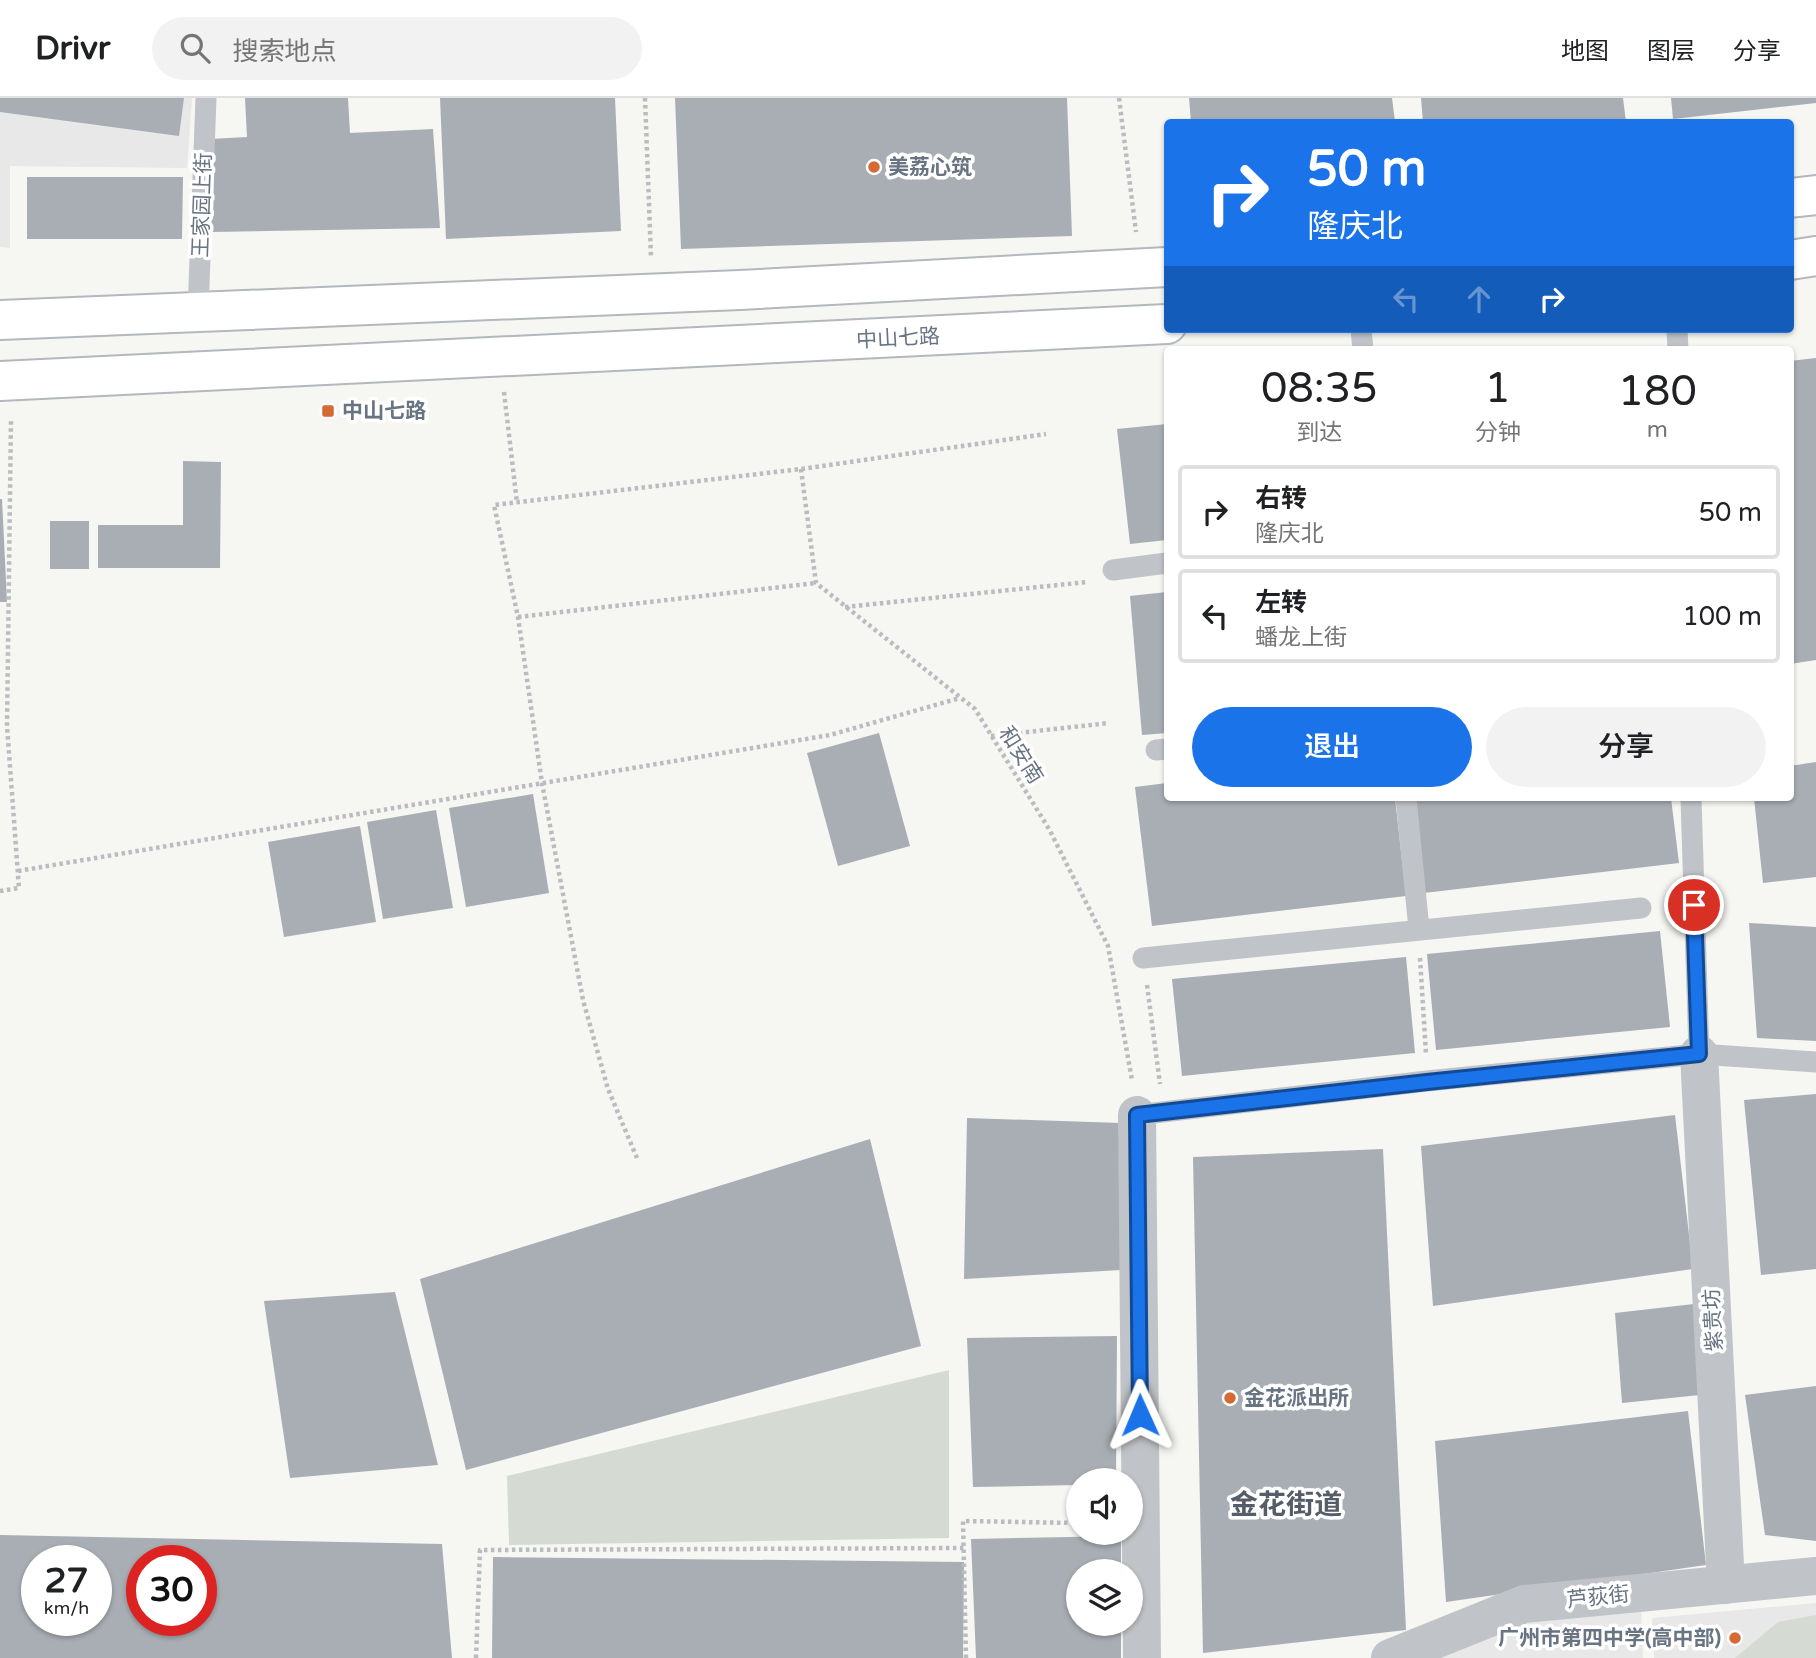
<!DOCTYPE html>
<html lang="zh">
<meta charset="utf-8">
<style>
:root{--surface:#fff;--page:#f2f2f2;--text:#202124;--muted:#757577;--line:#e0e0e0;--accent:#1a73e8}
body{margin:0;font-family:"Varela Round","Noto Sans SC",sans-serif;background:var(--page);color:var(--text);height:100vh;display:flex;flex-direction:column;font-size:26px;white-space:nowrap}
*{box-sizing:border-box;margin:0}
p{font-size:23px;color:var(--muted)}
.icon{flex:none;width:38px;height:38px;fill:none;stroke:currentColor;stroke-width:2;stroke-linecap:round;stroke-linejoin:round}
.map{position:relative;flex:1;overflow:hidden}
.details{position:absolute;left:1164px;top:248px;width:630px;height:455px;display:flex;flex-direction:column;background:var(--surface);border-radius:7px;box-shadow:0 2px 5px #0004}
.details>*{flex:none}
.banner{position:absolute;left:1164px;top:21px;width:630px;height:214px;border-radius:7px;box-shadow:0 2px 5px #0004;background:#1a73e8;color:#fff;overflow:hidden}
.fabs{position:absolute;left:1066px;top:1370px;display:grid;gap:14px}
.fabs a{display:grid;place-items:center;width:77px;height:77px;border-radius:50%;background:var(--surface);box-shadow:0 2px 5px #0004;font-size:35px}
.speed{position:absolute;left:21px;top:1447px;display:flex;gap:14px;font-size:35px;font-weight:700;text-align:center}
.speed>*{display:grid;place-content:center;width:91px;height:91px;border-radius:50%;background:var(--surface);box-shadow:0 2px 5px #0004;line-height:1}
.speed small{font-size:18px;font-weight:400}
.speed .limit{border:10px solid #d22;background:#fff;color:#111}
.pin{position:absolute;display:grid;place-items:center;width:60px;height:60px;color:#fff;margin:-30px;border:4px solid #fff;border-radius:50%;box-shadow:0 2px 7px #0007}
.me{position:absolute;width:77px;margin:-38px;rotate:359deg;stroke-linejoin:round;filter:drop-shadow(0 0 5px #0008)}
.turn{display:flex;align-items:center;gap:24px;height:147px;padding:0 28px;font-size:32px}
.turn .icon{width:91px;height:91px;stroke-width:2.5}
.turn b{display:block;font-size:49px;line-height:60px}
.lanes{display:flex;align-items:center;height:66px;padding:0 28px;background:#0003;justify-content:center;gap:35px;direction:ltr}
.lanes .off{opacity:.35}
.eta{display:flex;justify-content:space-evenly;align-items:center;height:119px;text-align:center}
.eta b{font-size:42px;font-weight:600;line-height:49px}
.action{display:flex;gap:14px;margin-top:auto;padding:14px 28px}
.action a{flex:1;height:80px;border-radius:42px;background:var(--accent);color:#fff;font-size:28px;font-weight:600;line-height:80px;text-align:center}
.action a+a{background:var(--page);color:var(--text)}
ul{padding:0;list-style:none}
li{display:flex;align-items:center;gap:21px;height:94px;margin:0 14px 10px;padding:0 14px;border:4px solid var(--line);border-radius:7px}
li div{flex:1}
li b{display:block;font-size:26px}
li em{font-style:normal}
header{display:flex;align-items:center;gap:42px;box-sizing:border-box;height:98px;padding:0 35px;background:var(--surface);border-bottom:2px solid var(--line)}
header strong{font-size:33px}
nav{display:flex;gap:38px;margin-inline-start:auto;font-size:24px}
.search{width:490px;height:63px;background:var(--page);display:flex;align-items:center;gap:18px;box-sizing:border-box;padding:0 24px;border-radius:38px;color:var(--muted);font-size:26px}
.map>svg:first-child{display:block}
.built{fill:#e7e8e7}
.green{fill:#d5dbd3}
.building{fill:#a8aeb4;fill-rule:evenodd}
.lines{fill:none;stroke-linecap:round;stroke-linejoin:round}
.primary-casing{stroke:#b4b7bb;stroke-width:42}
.path{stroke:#babcbf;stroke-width:4.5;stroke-dasharray:3.5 3.5;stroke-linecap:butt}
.service{stroke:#c0c3c7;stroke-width:21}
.minor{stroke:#c0c3c7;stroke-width:38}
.primary{stroke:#fff;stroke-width:38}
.route-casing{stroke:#114b97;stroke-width:18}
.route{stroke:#1a73e8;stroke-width:12}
.poi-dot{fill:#d56a35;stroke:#fff;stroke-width:2.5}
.labels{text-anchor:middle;stroke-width:7;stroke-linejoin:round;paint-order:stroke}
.poi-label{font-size:21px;font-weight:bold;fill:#687482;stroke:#fff;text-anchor:start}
.street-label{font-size:21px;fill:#687482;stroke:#fff}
.district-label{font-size:28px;font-weight:bold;fill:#555d68;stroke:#fff}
</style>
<header>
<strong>Drivr</strong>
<div class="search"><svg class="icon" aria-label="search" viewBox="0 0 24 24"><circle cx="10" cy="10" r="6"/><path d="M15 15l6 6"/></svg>搜索地点</div>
<nav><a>地图</a><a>图层</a><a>分享</a></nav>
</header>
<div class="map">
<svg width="1816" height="1560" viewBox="0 0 1816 1560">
<rect width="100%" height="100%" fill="#f6f6f3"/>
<path class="built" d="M0,0H192L187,70L10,68V150L0,149Z
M1816,1505V1560H1654L1652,1520Z
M1641,1510L1643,1560H1434L1522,1526Z"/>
<path class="green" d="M949,1272V1440L509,1447L507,1378Z
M1816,1517V1560H1735L1778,1524Z"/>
<path class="building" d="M0,0H184L179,38L0,14Z
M245,0H348L350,35L433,31L440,130L212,134L210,41L247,39Z
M440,0H615L621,133L446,141Z
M675,0H1067L1072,138L681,151Z
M1189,0H1392L1395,24H1191Z
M1421,0H1623L1626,24H1423Z
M1671,0H1816V5L1673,21Z
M27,79H183L182,141H27Z
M1816,260V562L1790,566V263Z
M1167,326V442L1130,446L1117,331Z
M183,363L221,364L220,470H98V427H183Z
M0,401H2L7,504H0Z
M50,423H89V471H50Z
M1167,494V635L1142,637L1130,498Z
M879,635L910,748L838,768L807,655Z
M1816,664V779L1763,785L1754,700H1790V668Z
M1167,685V700H1395L1406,798L1152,828L1135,689Z
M533,696L549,795L466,809L449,710Z
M1413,700H1671L1679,765L1424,795Z
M436,712L453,810L383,821L367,724Z
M360,728L376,824L284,839L268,744Z
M1749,825L1816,829V943L1757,940Z
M1660,833L1670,929L1436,952L1427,856Z
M1406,859L1415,955L1182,978L1172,881Z
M1816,996V1171L1761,1177L1744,1002Z
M1675,1017L1693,1171L1433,1208L1421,1048Z
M967,1020L1121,1025V1172L964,1181Z
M870,1041L921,1248L466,1372L420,1181Z
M1383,1051L1406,1532L1203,1555L1193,1059Z
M395,1194L438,1367L290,1380L264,1203Z
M1694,1206L1700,1297L1622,1305L1615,1215Z
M1117,1238L1116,1382H1078V1387L973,1389L967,1240Z
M1816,1288V1443L1765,1437L1745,1297Z
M1688,1313L1706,1467L1446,1504L1435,1343Z
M0,1437L442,1446L452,1560H0ZM37,1463H96V1522H37ZM142,1463H201V1522H142Z
M1121,1438V1474H1078V1526H1121V1560H976L971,1441Z
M493,1459L964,1464L963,1560H492Z"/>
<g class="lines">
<g class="primary-casing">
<path id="primary" d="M1790,100L1816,97
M1790,162L1816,158
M0,222L740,192L1167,169
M0,283L1167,226"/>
</g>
<path class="path" d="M645,0L651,159
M1119,0L1136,134
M504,294L517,405
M801,371L816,485L975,611L1049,731L1108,848L1132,982
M845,509L1087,484
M518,519L816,485
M991,638L1109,625
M18,773L830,637L960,600
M0,793L19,790L7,628L11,320
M1420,860L1426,956
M1147,887L1160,986
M637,1060L608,991L583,902L542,685L518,519L494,407L801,371L1046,336
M476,1560L480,1452L965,1450
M966,1560L963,1423L1078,1425"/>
<path class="service" d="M198,214L206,0
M1361,231L1363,252
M1677,231L1678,252
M1113,472L1167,465
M1156,652L1167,651
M1406,700L1419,831
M1691,700L1699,956
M1143,860L1641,810
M1137,1017L1427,983L1699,956L1816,964"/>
<path class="minor" d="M1699,956L1726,1487
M1137,1017L1142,1560
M1390,1560L1524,1506L1816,1478"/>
<use href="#primary" class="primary"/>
</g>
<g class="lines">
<g class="route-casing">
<path id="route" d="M1140,1317L1137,1017L1427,984L1699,956L1694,807"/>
</g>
<use href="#route" class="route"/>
</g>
<g class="poi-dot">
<circle cx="874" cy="69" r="7"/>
<rect x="321" y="306" width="14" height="14" rx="3.5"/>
<circle cx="1230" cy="1300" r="7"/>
<circle cx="1735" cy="1540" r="7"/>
</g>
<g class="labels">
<g class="poi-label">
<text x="888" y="76">美荔心筑</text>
<text x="342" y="320">中山七路</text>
<text x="1244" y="1307">金花派出所</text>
<text x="1721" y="1547" text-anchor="end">广州市第四中学(高中部)</text>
</g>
<g class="street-label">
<text transform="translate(202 107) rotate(-88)" y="7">王家园上街</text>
<text transform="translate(898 240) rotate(-3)" y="7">中山七路</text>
<text transform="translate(1021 657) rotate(58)" y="7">和安南</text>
<text transform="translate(1713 1222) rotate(-93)" y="7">紫贵坊</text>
<text transform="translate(1598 1499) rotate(-6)" y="7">芦荻街</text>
</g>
<g class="district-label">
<text x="1286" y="1416">金花街道</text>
</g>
</g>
</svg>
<div class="fabs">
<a><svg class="icon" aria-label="sound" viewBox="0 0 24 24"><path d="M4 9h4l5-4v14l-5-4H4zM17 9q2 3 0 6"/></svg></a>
<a><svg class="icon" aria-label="layers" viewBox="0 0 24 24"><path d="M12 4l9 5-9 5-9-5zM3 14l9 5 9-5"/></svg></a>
</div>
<div class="speed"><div>27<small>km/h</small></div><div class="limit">30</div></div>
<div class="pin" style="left:1694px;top:807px;background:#d93025"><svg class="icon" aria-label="arrive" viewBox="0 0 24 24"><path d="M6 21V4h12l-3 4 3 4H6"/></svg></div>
<svg class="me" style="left:1140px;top:1317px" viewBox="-20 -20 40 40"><path d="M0-17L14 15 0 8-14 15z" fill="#1a73e8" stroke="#fff" stroke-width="4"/></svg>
<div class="banner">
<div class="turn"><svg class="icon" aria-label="right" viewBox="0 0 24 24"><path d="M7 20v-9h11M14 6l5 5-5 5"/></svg><div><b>50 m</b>隆庆北</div></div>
<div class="lanes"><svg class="icon off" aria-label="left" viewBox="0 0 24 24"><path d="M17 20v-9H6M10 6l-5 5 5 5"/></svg><svg class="icon off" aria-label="ahead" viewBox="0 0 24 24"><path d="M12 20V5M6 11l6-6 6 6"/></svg><svg class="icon" aria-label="right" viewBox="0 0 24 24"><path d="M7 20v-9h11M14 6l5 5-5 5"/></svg></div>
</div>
<section class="details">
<div class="eta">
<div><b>08:35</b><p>到达</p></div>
<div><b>1</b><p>分钟</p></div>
<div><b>180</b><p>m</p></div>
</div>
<ul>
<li><svg class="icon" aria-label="right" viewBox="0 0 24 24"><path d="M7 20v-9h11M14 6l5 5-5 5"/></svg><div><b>右转</b><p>隆庆北</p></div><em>50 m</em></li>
<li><svg class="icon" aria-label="left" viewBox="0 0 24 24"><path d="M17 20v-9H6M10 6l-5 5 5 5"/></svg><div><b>左转</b><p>蟠龙上街</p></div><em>100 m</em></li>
</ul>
<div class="action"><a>退出</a><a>分享</a></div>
</section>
</div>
